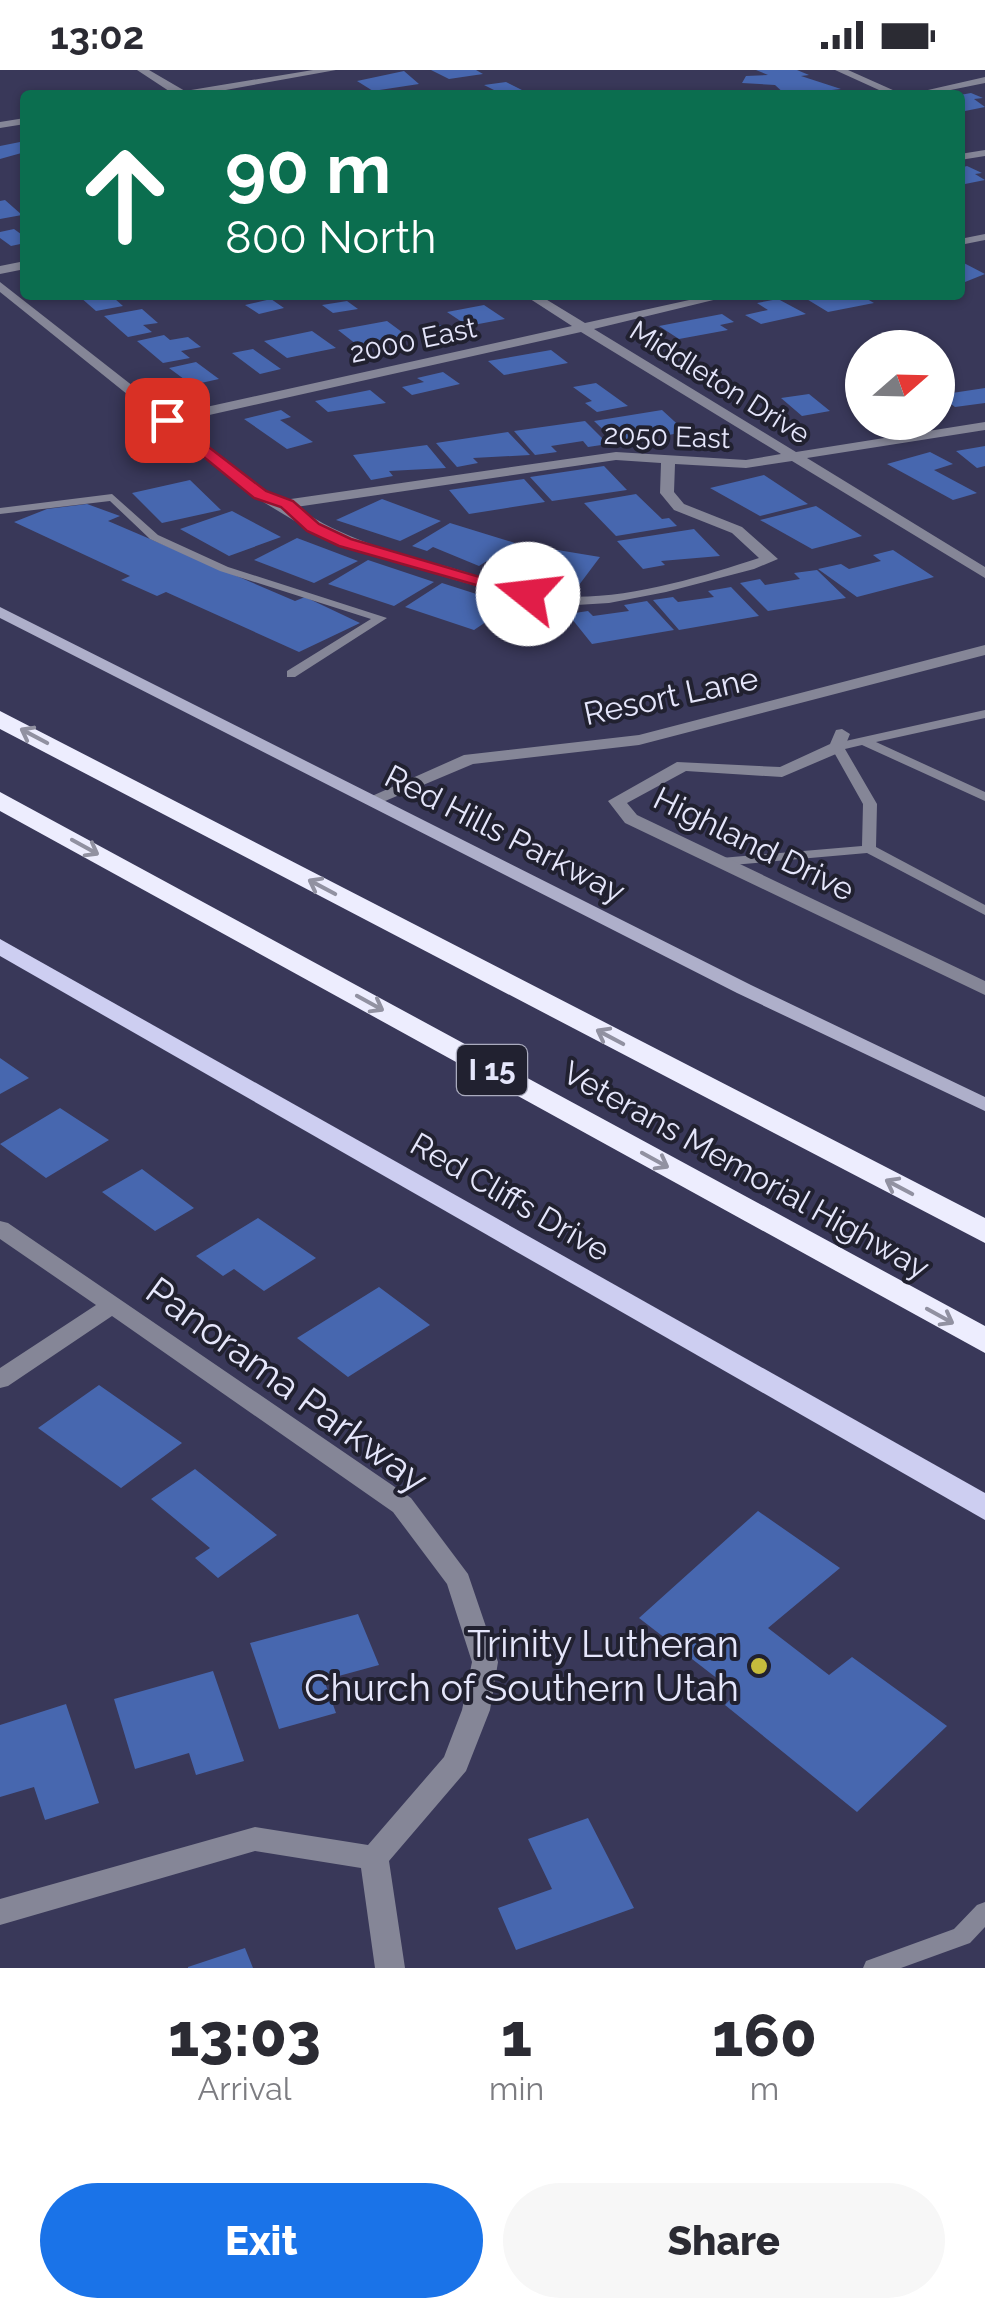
<!DOCTYPE html>
<style>
:root{--surface:#fff;--page:#f7f7f7;--text:#2b2b33;--muted:#7c7c81;--accent:#1a73e8}
body{margin:0;font-family:Raleway,sans-serif;background:var(--page);color:var(--text);height:100vh;display:flex;flex-direction:column;font-size:38px;white-space:nowrap}
*{box-sizing:border-box;margin:0}
p{font-size:32px;color:var(--muted)}
.icon{flex:none;width:55px;height:55px;fill:none;stroke:currentColor;stroke-width:2;stroke-linecap:round;stroke-linejoin:round}
.map{position:relative;height:1898px;overflow:hidden}
.side{display:flex;flex-direction:column;background:var(--surface);flex:1}
.side>*{flex:none}
.guide{position:absolute;left:20px;top:20px;width:945px;height:210px;border-radius:10px;box-shadow:0 2px 8px #0004;background:#0b6e4f;color:#fff;overflow:hidden}
.needle{width:65px;rotate:70deg}
.controls{position:absolute;left:845px;top:260px;display:grid;gap:20px}
.controls a{display:grid;place-items:center;width:110px;height:110px;border-radius:50%;background:var(--surface);box-shadow:0 2px 8px #0004;font-size:50px}
.pin{position:absolute;display:grid;place-items:center;width:85px;height:85px;color:#fff;margin:-42px;border-radius:20px;box-shadow:0 5px 15px #0006}
.me{position:absolute;width:110px;margin:-55px;rotate:286deg;stroke-linejoin:round;filter:drop-shadow(0 0 8px #0008)}
.turn{display:flex;align-items:center;gap:35px;height:210px;padding:0 40px;font-size:45px}
.turn .icon{width:130px;height:130px;stroke-width:2.5}
.turn b{display:block;font-size:70px;line-height:85px}
.eta{display:flex;justify-content:space-evenly;align-items:center;height:170px;text-align:center}
.eta b{font-size:60px;font-weight:800;line-height:70px}
.button{display:flex;gap:20px;margin-top:auto;padding:20px 40px}
.button a{flex:1;height:115px;border-radius:60px;background:var(--accent);color:#fff;font-size:40px;font-weight:800;line-height:115px;text-align:center}
.button a+a{background:var(--page);color:var(--text)}
.status{display:flex;justify-content:space-between;align-items:center;height:70px;padding:0 50px;background:var(--surface);direction:ltr}
.status svg{height:28px;fill:currentColor}
.map>svg:first-child{display:block}
.building{fill:#4767af}
.lines{fill:none;stroke-linecap:round;stroke-linejoin:round}
.lane{fill:#858697;fill-rule:evenodd}
.street{fill:#858697;fill-rule:evenodd}
.secondary{fill:#aeafca;fill-rule:evenodd}
.primary{fill:#cdcef1;fill-rule:evenodd}
.highway{fill:#ededfe;fill-rule:evenodd}
.oneway{stroke:#9191a1}
.route{fill:#e11d48;stroke:#92132f;stroke-width:2.5}
.poi-dot{fill:#c6bc3c;stroke:#212130;stroke-width:4}
.labels{text-anchor:middle;stroke-width:8;stroke-linejoin:round;paint-order:stroke}
.far-street-label{font-size:28px;fill:#e5e6fb;stroke:#212130}
.shield{fill:#212130;stroke:#aaabbe;stroke-width:2.5}
.shield-label{font-size:30px;font-weight:bold;fill:#e5e6fb}
.street-label{font-size:32px;fill:#e5e6fb;stroke:#212130}
.near-street-label{font-size:38px;fill:#e5e6fb;stroke:#212130}
.near-poi-label{font-size:38px;fill:#e5e6fb;stroke:#212130;text-anchor:end}
</style>
<div class="status"><b>13:02</b><svg viewBox="0 0 49 12"><path d="M0 12V9h3v3zM5 12V6h3v6zM10 12V3h3v9zM15 12V0h3v12zM26 1h20v11H26zM47 4h2v5h-2z"/></svg></div>
<div class="map">
<svg width="985" height="1898" viewBox="0 0 985 1898">
<rect width="100%" height="100%" fill="#393859"/>
<path class="building" d="M431,0H476L483,4L449,9Z
M756,0H797L809,5L801,6L841,19L786,25L775,15L742,13L746,6L768,5Z
M404,1L419,14L373,21L357,11Z
M506,12L522,20L500,23L484,15Z
M971,23L983,28L974,29L985,37L960,42V25Z
M25,71V82L0,89V76Z
M967,96L982,103L975,104L985,110L960,115V98Z
M5,130L22,145L0,149V131Z
M14,159L25,167V173L11,176L0,168V162Z
M960,191L985,204L960,214Z
M90,225H125L115,229L123,236L96,241L80,227Z
M800,225H860L874,233L828,242Z
M271,229L284,238L259,244L245,235Z
M778,229L806,244L761,254L745,245L768,240L757,233Z
M347,231L358,239L333,243L322,235Z
M484,235L505,249L468,256L447,242Z
M142,239L158,253L143,255L152,262L128,267L104,246Z
M722,244L734,252L720,255L728,260L679,269L659,256Z
M387,251L410,268L361,278L338,260Z
M442,255L458,266L435,271L420,259Z
M312,261L336,278L287,288L264,271Z
M164,265L170,270L188,267L201,277L181,281L190,288L163,293L137,271Z
M253,279L281,299L260,304L232,283Z
M551,280L568,293L504,305L488,291Z
M196,292L219,309L192,315L169,298Z
M443,302L460,314L412,325L402,317L424,312L417,308Z
M596,313L628,336L597,342L585,333L592,331L573,317Z
M985,318V333L955,337L939,325Z
M370,320L386,333L328,342L315,331Z
M809,324L830,341L802,346L781,328Z
M281,340L291,347L280,350L313,372L287,379L244,349Z
M662,340L686,362L668,365L662,359L631,364L637,370L617,373L594,351Z
M585,351L608,374L588,377L583,371L551,376L557,382L535,385L514,361Z
M508,362L530,385L473,388L478,393L457,397L436,373Z
M427,375L446,398L389,401L393,406L371,410L353,385Z
M985,376V396L977,398L956,381Z
M930,382L953,394L934,400L977,423L953,430L887,394Z
M604,396L627,420L552,431L530,407Z
M764,405L808,434L760,446L710,418Z
M524,409L545,432L469,444L449,420Z
M190,410L221,440L162,453L132,423Z
M636,424L662,449L669,448L677,456L616,466L584,433Z
M382,429L441,451L400,471L336,450Z
M87,434L120,446L108,451L295,531L305,527L360,553L299,582L166,522L157,526L121,510L130,506L14,452L47,439Z
M816,436L862,466L812,479L760,450Z
M232,441L281,467L229,486L180,459Z
M450,453L515,473L479,496L433,477L427,481L412,476Z
M694,459L720,486L661,491L665,495L643,499L617,471Z
M297,468L358,491L314,513L254,490Z
M521,474L600,487L579,515L557,512L561,506L499,502Z
M893,480L934,507L857,527L818,499L841,494L849,499L881,491L873,485Z
M368,490L434,512L394,536L328,514Z
M817,500L846,528L768,541L740,513L760,509L765,515L800,509L794,503Z
M442,513L511,535L474,560L405,537Z
M731,517L759,546L679,560L653,530L673,527L678,532L714,527L708,521Z
M647,531L674,560L592,574L568,544L588,541L593,546L629,541L624,535Z
M0,988L29,1008L0,1024Z
M60,1038L109,1070L46,1108L0,1074Z
M142,1099L194,1138L155,1161L102,1122Z
M258,1148L316,1188L264,1221L234,1199L223,1206L196,1186Z
M379,1217L430,1255L348,1307L297,1268Z
M99,1315L182,1373L121,1418L38,1358Z
M195,1399L277,1465L218,1508L195,1488L210,1478L151,1429Z
M758,1441L840,1498L768,1558L829,1605L852,1587L947,1656L857,1742L725,1635L736,1623L639,1548Z
M358,1544L379,1595L324,1610L336,1643L279,1659L250,1573Z
M213,1601L244,1691L196,1705L189,1683L135,1699L114,1629Z
M66,1634L99,1733L45,1750L34,1717L0,1727V1655Z
M588,1748L634,1838L516,1880L498,1838L552,1819L528,1769Z
M245,1878L253,1898H188V1897Z"/>
<g class="lines">
<path class="lane" d="M112,424L158,465L228,497L387,548L295,607H287V601L371,549L220,501L150,469L110,431L0,444V438Z
M985,640V648L876,672L985,722V731L862,675L845,679L877,734L876,777L985,835V845L867,783L721,796L714,792L721,788L862,776L863,734L831,677L832,674Z
M985,1832V1857L970,1873L901,1898H863L866,1891L954,1859L977,1835Z"/>
<path class="street" d="M137,0H149L185,21L313,0H336L198,25H175Z
M835,0H848L904,25H890Z
M985,7V13L926,25H906Z
M25,48V54L0,58V52Z
M985,80V86L960,90V84Z
M985,164V170L960,175V169Z
M25,191V199L0,204V196Z
M0,212L170,345L572,256L524,225H539L585,253L712,225H734L594,259L796,382L985,352V360L807,388L985,497V508L792,391L746,398L675,394L674,422L684,434L742,457L778,489L754,499L666,522L609,533L560,536L521,529L356,481L318,465L255,427L0,222ZM581,262L781,384L746,390L616,382L284,430L265,421L178,352ZM616,390L661,393L660,423L674,440L732,463L759,488C698,508 614,534 548,525C513,521 479,505 445,496C391,482 342,468 296,437Z
M985,575V585L639,675L473,694L378,734H366L363,730L464,685L639,665Z
M842,659L850,664L843,681L782,707L686,701L627,733L637,745L985,911V925L625,753L608,731L677,692L780,697L830,674L836,660Z
M0,1151L8,1153L411,1428L468,1504L498,1592L490,1640L466,1701L389,1791L405,1898H375L361,1798L255,1781L0,1855V1829L255,1757L368,1775L444,1687L462,1640L472,1592L447,1514L393,1442L112,1246L8,1316L0,1318V1298L96,1235L0,1169Z"/>
<path class="secondary" d="M0,537L751,915L985,1027V1041L737,923L0,548Z"/>
<path class="primary" d="M0,869L985,1423V1450L0,886Z"/>
<path class="highway" d="M0,641L985,1148V1173L0,659Z
M0,722L985,1256V1283L0,741Z"/>
</g>
<defs><path id="oneway-shaft" d="M-6 0H5M1.5-3L5.5 0L1.5 3" fill="none" stroke-width="1.6" stroke-linecap="round" stroke-linejoin="round" transform="scale(2.5)"/></defs>
<g class="oneway">
<use href="#oneway-shaft" transform="translate(34 666) rotate(-152)"/>
<use href="#oneway-shaft" transform="translate(85 777) rotate(29)"/>
<use href="#oneway-shaft" transform="translate(322 817) rotate(-152)"/>
<use href="#oneway-shaft" transform="translate(370 933) rotate(29)"/>
<use href="#oneway-shaft" transform="translate(610 967) rotate(-152)"/>
<use href="#oneway-shaft" transform="translate(655 1090) rotate(29)"/>
<use href="#oneway-shaft" transform="translate(899 1117) rotate(-152)"/>
<use href="#oneway-shaft" transform="translate(940 1246) rotate(29)"/>
</g>
<path class="route" d="M167,345L266,421L293,431L319,454L351,469L537,524L522,528L339,476L307,461L281,437L254,428L162,353V347Z"/>
<circle class="poi-dot" cx="759" cy="1596" r="10"/>
<g class="labels">
<g class="far-street-label">
<text transform="translate(413 270) rotate(-12)" y="10">2000 East</text>
<text transform="translate(720 312) rotate(32)" y="10">Middleton Drive</text>
<text transform="translate(667 366) rotate(2)" y="10">2050 East</text>
</g>
<rect class="shield" x="457" y="975" width="70" height="50" rx="8"/>
<g class="shield-label">
<text x="492" y="1010">I 15</text>
</g>
<g class="street-label">
<text transform="translate(671 626) rotate(-12)" y="11">Resort Lane</text>
<text transform="translate(505 764) rotate(27)" y="11">Red Hills Parkway</text>
<text transform="translate(754 774) rotate(26)" y="11">Highland Drive</text>
<text transform="translate(746 1100) rotate(29)" y="11">Veterans Memorial Highway</text>
<text transform="translate(510 1127) rotate(30)" y="11">Red Cliffs Drive</text>
</g>
<g class="near-street-label">
<text transform="translate(287 1315) rotate(36)" y="13">Panorama Parkway</text>
</g>
<g class="near-poi-label">
<text x="739" y="1587">Trinity Lutheran<tspan x="739" dy="44">Church of Southern Utah</tspan></text>
</g>
</g>
</svg>
<div class="controls">
<a><svg class="needle" viewBox="-14 -14 28 28"><path d="M0-13l5 13h-10z" fill="#e53935"/><path d="M0 13l5-13h-10z" fill="#7c7c81"/></svg></a>
</div>
<div class="pin" style="left:167px;top:350px;background:#d93025"><svg class="icon" aria-label="arrive" viewBox="0 0 24 24"><path d="M6 21V4h12l-3 4 3 4H6"/></svg></div>
<svg class="me" style="left:528px;top:524px" viewBox="-20 -20 40 40"><circle r="19" fill="#fff"/><path d="M0-13L10 11 0 6-10 11z" fill="#e11d48"/></svg>
<div class="guide">
<div class="turn"><svg class="icon" aria-label="ahead" viewBox="0 0 24 24"><path d="M12 20V5M6 11l6-6 6 6"/></svg><div><b>90 m</b>800 North</div></div>
</div>
</div>
<section class="side">
<div class="eta">
<div><b>13:03</b><p>Arrival</p></div>
<div><b>1</b><p>min</p></div>
<div><b>160</b><p>m</p></div>
</div>
<div class="button"><a>Exit</a><a>Share</a></div>
</section>
